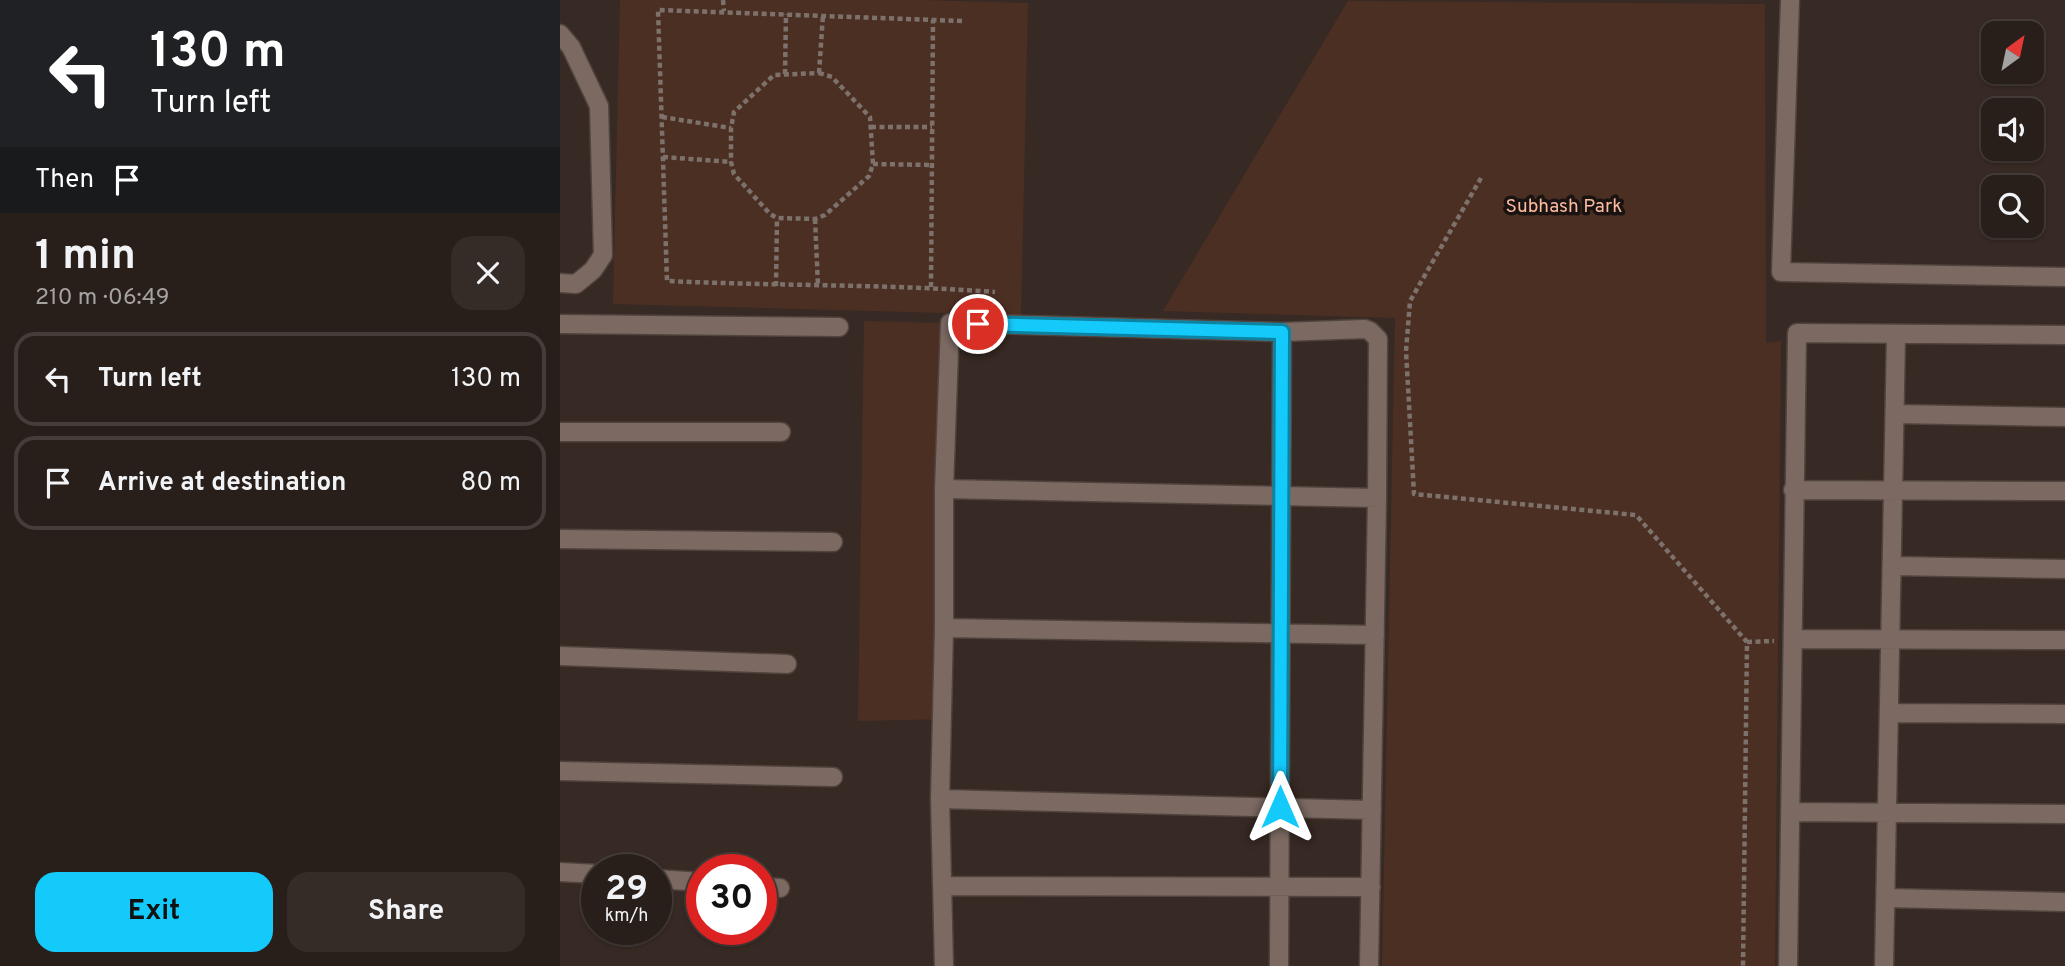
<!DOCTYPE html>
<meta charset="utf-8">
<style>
:root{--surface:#291f1a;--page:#352c27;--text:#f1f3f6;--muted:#a5a2a2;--line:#453d39;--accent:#14cafb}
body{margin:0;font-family:Overpass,sans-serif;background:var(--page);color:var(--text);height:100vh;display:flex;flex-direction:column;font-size:26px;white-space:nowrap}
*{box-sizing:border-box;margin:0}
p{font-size:23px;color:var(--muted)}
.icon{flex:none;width:38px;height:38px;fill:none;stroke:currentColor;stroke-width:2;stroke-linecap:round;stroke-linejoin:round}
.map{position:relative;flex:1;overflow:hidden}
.drawer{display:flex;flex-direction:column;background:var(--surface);width:560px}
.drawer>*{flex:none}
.top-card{background:#202124;color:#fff;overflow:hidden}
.needle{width:46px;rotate:33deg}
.buttons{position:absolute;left:1421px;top:21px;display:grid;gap:14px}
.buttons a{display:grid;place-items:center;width:63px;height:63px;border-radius:14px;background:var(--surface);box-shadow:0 2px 5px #0004,0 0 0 2px var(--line);font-size:35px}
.speed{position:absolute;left:21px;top:854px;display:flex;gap:14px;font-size:35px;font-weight:700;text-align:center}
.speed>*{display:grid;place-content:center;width:91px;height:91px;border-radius:50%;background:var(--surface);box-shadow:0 2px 5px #0004,0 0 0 2px var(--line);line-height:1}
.speed small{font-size:18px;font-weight:400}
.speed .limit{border:10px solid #d22;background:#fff;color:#111}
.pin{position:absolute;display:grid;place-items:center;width:60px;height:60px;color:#fff;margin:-30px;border:4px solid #fff;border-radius:50%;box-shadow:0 2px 7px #0007}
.me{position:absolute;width:77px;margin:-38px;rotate:0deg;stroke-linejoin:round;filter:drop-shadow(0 0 5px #0008)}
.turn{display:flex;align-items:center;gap:24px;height:147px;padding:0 35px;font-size:32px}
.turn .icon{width:91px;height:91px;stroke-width:2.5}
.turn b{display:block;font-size:49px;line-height:60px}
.then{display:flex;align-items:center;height:66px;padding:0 35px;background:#0003;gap:14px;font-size:26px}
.round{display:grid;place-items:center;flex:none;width:74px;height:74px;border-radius:21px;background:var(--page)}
.headline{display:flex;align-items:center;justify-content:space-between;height:119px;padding:0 35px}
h1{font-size:42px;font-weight:700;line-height:52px}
.button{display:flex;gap:14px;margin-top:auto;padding:14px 35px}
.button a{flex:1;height:80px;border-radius:21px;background:var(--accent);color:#111;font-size:28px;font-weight:700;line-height:80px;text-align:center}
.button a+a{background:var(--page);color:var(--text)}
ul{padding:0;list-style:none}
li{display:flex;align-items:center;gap:21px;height:94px;margin:0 14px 10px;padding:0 21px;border:4px solid var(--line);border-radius:21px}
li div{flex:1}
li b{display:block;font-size:26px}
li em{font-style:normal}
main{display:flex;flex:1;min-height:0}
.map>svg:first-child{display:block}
.green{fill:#4c2f23}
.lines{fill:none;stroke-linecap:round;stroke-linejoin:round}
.minor-casing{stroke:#51443e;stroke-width:21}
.path{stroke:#7d716c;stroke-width:4.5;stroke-dasharray:5 3.5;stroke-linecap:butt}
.minor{stroke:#7b6962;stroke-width:18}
.route-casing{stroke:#0d83a3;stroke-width:18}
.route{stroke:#14cafb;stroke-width:12}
.labels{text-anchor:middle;stroke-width:7;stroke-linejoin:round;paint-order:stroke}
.park-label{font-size:19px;fill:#fdba9e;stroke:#191311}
</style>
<main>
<section class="drawer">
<div class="top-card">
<div class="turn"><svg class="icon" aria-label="left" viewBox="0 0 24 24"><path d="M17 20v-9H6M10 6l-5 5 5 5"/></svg><div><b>130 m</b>Turn left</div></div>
<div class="then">Then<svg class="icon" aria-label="arrive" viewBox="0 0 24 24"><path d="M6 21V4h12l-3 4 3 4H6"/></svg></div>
</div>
<div class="headline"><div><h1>1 min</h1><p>210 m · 06:49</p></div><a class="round"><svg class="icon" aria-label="close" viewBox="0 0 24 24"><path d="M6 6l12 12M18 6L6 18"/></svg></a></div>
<ul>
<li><svg class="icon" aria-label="left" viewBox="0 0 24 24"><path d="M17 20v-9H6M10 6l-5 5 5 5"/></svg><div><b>Turn left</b></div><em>130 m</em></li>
<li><svg class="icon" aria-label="arrive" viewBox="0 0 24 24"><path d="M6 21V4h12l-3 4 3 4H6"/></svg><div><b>Arrive at destination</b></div><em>80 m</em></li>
</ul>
<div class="button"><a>Exit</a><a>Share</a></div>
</section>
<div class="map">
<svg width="1505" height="966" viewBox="0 0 1505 966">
<rect width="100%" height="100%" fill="#372923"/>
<path class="green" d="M60,0H360L468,3L461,315L53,304Z
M788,1L1205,4L1206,343L1221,341L1215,966H822L835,318L603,311Z
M304,321L384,323L390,719L298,721Z"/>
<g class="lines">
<g class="minor-casing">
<path id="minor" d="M1230,0L1221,272L1505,277
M0,34L11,47L39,106L43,255L33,270L16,284L0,283
M0,324L279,327
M1335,414L1505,417
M0,432H221
M384,489L817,498
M1233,490L1505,491
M0,539L273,542
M1332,566L1505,569
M384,628L815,635
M1233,639L1505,640
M0,656L227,664
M1329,713L1505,714
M0,771L273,777
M380,799L812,810
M1230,812L1505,814
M0,872L37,874
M96,879L142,882
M382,886L811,887
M201,887L220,888
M1326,898L1505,902
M384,966L380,799L384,628V489L390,323L722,332L805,329L810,331L818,339L817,498L809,966
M719,966L722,332
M1228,966L1237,333L1505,335
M1324,966L1336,335"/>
</g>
<path class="path" d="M163,0L164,11
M402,21L98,10L107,281C216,286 326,284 435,292
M259,73L272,77L310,117L313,164L309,176L265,215L255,219L217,218L210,214L174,174L171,162V128L174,112L214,75Z
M259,73L263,15
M225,74L226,14
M102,117L171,128
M311,127H372
M103,157L171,162
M313,164L372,165
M921,178L850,301L846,351L854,494L1076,515L1187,642L1183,966
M255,219L258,286
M216,286L217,218
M371,287L373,20
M1187,642L1214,641"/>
<use href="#minor" class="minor"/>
</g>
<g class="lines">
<g class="route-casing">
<path id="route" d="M418,324L722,332L720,807"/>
</g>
<use href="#route" class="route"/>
</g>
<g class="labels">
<g class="park-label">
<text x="1004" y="212">Subhash Park</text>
</g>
</g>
</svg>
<div class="buttons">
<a><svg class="needle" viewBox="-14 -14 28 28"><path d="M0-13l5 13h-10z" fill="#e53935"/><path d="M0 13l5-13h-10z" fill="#a5a2a2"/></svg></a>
<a><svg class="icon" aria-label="sound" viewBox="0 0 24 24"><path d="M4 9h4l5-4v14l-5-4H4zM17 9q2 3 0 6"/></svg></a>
<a><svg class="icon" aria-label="search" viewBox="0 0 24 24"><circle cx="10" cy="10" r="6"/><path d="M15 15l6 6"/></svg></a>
</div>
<div class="speed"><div>29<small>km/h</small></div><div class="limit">30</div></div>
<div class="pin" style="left:418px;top:324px;background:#d93025"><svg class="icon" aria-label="arrive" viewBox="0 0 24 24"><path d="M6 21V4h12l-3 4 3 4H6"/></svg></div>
<svg class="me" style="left:720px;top:807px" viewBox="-20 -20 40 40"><path d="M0-17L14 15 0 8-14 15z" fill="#14cafb" stroke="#fff" stroke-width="4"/></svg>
</div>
</main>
